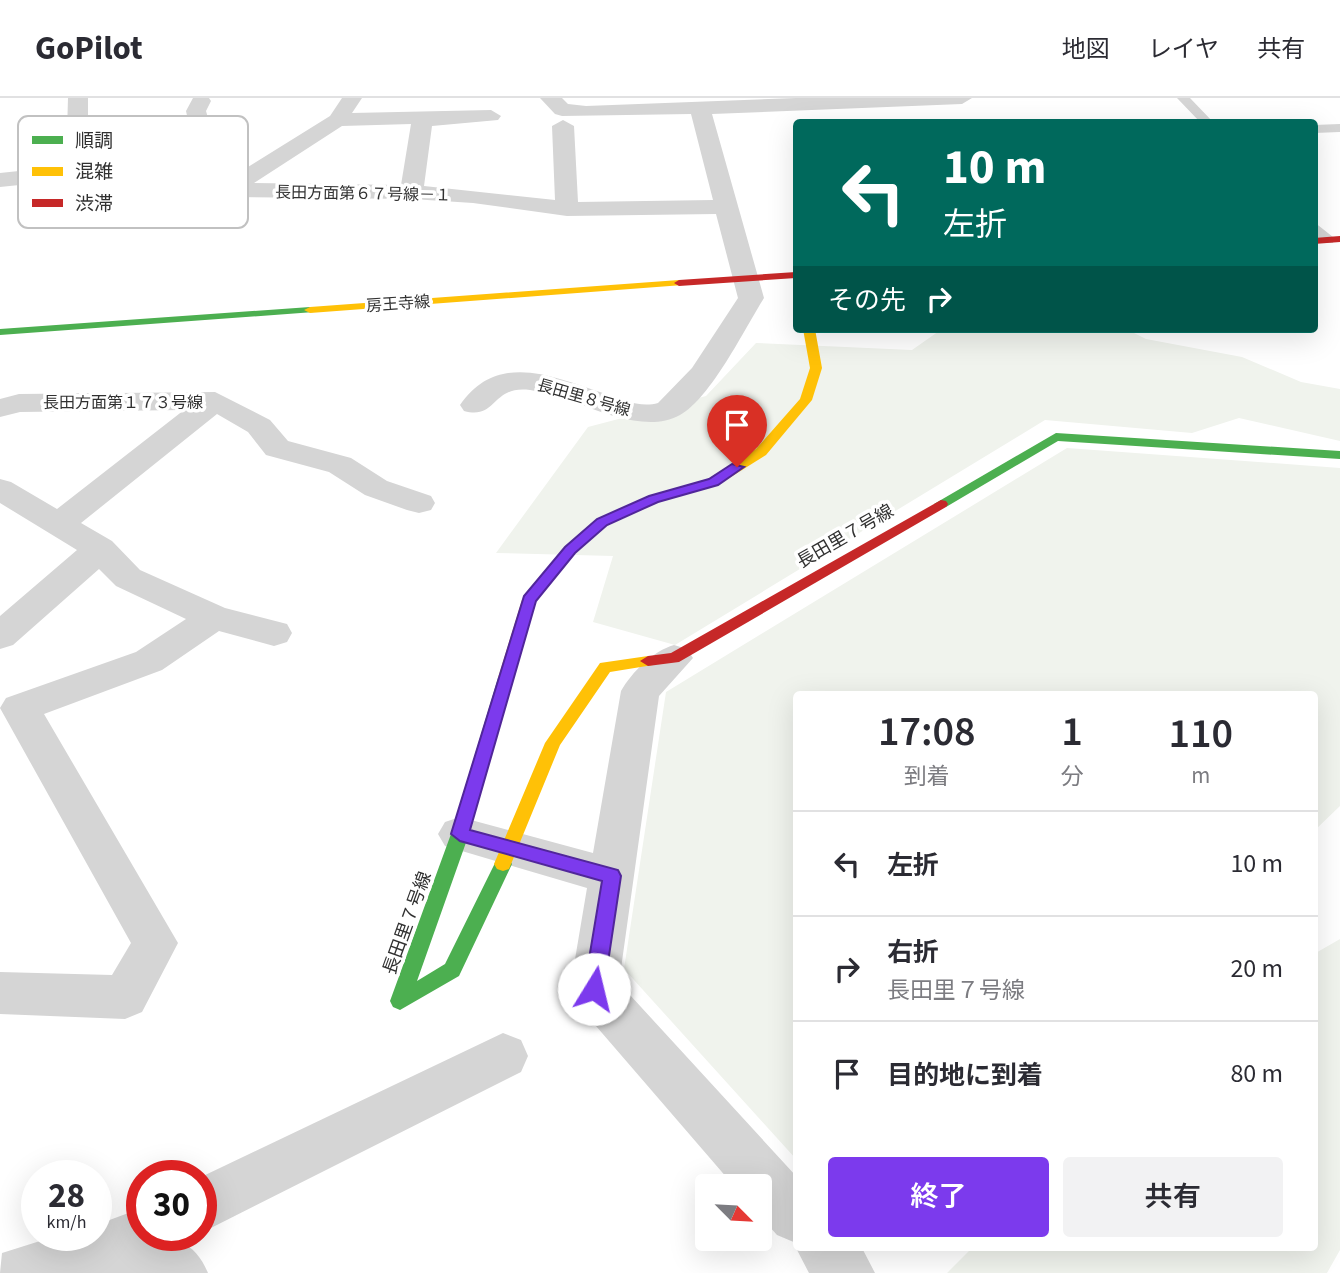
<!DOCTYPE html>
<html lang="ja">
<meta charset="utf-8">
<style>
:root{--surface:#fff;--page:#f2f2f3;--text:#2b2b33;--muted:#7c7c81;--line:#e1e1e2;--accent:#7c3aed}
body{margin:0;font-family:"Source Sans 3","Noto Sans JP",sans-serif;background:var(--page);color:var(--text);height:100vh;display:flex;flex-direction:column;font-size:26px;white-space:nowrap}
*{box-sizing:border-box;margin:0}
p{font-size:23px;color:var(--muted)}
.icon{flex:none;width:38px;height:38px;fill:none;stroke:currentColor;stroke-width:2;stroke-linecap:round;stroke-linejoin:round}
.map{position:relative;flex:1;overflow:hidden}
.sheet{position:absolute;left:793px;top:593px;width:525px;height:560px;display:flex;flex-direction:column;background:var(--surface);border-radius:7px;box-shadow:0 7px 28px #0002}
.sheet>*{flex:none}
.banner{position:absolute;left:793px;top:21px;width:525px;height:214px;border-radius:7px;box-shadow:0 7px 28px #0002;background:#00695c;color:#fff;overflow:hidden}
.needle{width:46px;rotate:114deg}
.controls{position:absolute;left:695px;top:1076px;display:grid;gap:14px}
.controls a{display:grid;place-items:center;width:77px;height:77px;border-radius:7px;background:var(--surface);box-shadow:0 7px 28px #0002;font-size:35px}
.speed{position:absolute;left:21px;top:1062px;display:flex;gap:14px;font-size:35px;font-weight:700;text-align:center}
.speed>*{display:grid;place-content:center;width:91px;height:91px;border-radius:50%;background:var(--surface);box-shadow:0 7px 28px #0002;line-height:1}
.speed small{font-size:18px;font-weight:400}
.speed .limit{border:10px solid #d22;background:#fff;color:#111}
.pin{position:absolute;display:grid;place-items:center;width:60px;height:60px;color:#fff;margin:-72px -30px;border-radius:50% 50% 50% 0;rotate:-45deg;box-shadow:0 0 7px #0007}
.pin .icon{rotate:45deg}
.me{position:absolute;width:77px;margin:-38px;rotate:9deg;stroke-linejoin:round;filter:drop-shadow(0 0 5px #0008)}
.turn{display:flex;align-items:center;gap:24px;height:147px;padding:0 35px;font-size:32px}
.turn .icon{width:91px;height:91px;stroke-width:2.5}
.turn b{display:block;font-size:49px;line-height:60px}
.then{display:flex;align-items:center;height:66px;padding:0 35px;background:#0003;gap:14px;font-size:26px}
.eta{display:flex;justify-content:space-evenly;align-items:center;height:119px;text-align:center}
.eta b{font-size:42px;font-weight:600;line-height:49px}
.button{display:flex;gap:14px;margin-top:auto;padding:14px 35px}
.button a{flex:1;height:80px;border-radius:7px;background:var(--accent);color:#fff;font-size:28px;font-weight:600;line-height:80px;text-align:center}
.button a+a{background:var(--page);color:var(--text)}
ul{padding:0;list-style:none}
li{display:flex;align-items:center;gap:21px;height:105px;padding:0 35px;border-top:2px solid var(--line)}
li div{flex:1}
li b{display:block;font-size:26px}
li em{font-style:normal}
header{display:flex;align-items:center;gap:42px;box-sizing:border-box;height:98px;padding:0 35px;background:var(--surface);border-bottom:2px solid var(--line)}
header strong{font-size:33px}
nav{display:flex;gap:38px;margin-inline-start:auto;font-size:24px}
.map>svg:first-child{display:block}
.green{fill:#f0f3ed}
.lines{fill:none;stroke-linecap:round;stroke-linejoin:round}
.lane{fill:#d5d5d5;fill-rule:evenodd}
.street{fill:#d5d5d5;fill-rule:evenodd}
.fast{fill:#4caf50;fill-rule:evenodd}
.slow{fill:#ffc107;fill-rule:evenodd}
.jam{fill:#c62828;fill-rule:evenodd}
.route{fill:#7c3aed;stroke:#51269a;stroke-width:2}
.labels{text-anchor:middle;stroke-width:7;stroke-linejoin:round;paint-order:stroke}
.far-street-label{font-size:16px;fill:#313131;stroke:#fff}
.street-label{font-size:18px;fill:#313131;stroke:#fff}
.key{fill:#fff;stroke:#c1c1c1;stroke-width:2}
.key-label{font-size:19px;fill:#313131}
</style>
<header>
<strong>GoPilot</strong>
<nav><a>地図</a><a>レイヤ</a><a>共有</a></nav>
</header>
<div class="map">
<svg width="1340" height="1175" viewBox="0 0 1340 1175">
<rect width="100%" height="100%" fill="#fff"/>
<path class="green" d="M942,231H1126L1146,241L1242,259L1301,284L1340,291V343L1239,320L1192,335L1045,322L675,547L593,524L613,458L496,455L588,329L706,298L756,245L912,252Z
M1067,350L1340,370V708L1314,733V597H796V1061L624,871L666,594Z
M1340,841V1152L1327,1175H947L972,1150H1314V856Z"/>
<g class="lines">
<path class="lane" d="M1177,0H1190L1213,24H1200Z
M1340,26V34L1314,35V27Z
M1314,124L1333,139V145H1323L1314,136Z"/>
<path class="street" d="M68,0H88V66L116,63L160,72L194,49L186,13L193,0H209L211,3L206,13L217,51L183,76L224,84L330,18L342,0H362L352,15L491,12L501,18L498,22L432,28L424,88L555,102L552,28L563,22L574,28L578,104L713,102L691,16L562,18L555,16L540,0H562L568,6L586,8L796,0H972L962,6L712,16L764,200C745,230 711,300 680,317C660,328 637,324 617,319C588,311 560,296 530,292C491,287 498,322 464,313L460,307C498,252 554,279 606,296C622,302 641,310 658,305L692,270L738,200L716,116L567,118L473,105L412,101L228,99L116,77L0,89V75L66,68ZM411,26L401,87L254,85L342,28Z
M215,294L270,322L288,343L351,360L387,383L431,398L435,405L431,412L419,415L407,412L365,397L329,374L266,357L248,334L217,316L81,425L112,443L140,472L225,510L287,526L292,535L287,544L274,548L219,533L162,572L44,616L178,845L142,914L125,921L0,916V874L112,877L131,845L0,610L6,600L136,554L186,521L116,488L99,471L13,547L0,551V518L77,452L0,405V381L11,384L57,411L184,312L20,314L0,319V301L19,296Z
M674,547L687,551L693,560L659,598L619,885L796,1078V1145L777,1137L760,1118V1088H734L577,906L570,891L587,790L445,748L438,736L445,724L460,719L593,755L621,593C632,574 653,553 674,547Z
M503,935L521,942L528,958L521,974L201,1135V1079Z
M142,1110V1138C173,1138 195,1143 208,1175H0L2,1155L56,1138H96V1127Z
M796,1150H862L875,1175H809Z"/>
<path class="fast" d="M310,209L316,212L314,214L0,237V231Z
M1056,335L1340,353V361L1058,343L946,409H936L934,406Z
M506,574L514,580L469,736L417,883L445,866L497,761L503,759L509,761L512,766L459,878L400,912L393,909L390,903L451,736L498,580Z"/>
<path class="slow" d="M679,182L683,183V187L310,215L304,212L310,209Z
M803,231H815L822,270L812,302L766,357L718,387L659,404L607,427L575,455L536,503L514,580L506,586L500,584L498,580L522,502L565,449L597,421L649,398L708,381L756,351L800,301L810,270Z
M648,558L653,559L656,563L653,567L610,574L560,647L509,771L503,773L497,771L494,766L545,645L600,565Z"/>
<path class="jam" d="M1340,138V144L1314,146V140Z
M796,174V180L679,188L674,185L679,182Z
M941,402L946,403L948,406L946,409L679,564L648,568L640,563L648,558L671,555Z"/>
</g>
<path class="route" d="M732,366L744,369L718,387L658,404L607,427L575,455L536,503L470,732L618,772L621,778L604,891L601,897L594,900L587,897L584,891L602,783L460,743L451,736L524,498L565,449L597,421L649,398L709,381Z"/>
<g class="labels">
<g class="far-street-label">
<text transform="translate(363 95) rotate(1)" y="6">長田方面第６７号線－１</text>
<text transform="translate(398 205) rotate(-4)" y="6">房王寺線</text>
<text transform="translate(584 299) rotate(16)" y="6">長田里８号線</text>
<text x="123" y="310">長田方面第１７３号線</text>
</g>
<g class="street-label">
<text transform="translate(845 438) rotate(-30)" y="6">長田里７号線</text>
<text transform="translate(407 825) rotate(-70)" y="6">長田里７号線</text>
</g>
</g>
<rect x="18" y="18" width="230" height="112" rx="10" class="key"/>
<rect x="32" y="38" width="31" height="8" fill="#4caf50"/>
<rect x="32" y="69" width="31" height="9" fill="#ffc107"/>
<rect x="32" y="101" width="31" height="8" fill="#c62828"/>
<g class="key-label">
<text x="75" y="49">順調</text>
<text x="75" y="80">混雑</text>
<text x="75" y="112">渋滞</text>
</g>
</svg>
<div class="controls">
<a><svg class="needle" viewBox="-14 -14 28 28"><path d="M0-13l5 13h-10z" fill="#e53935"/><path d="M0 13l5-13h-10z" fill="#7c7c81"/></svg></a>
</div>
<div class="speed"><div>28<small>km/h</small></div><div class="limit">30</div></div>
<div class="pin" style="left:737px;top:369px;background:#d93025"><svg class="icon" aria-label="arrive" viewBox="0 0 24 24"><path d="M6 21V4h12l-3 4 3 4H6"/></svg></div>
<svg class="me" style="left:594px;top:891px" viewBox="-20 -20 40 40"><circle r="19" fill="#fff"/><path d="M0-13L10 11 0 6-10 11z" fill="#7c3aed"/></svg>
<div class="banner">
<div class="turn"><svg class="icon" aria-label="left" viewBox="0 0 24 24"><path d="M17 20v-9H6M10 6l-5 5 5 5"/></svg><div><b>10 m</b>左折</div></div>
<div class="then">その先<svg class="icon" aria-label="right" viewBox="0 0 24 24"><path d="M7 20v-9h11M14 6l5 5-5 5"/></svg></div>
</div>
<section class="sheet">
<div class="eta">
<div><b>17:08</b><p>到着</p></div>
<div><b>1</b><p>分</p></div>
<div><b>110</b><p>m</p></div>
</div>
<ul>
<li><svg class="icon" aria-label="left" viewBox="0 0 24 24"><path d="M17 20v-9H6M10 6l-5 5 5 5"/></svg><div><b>左折</b></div><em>10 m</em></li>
<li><svg class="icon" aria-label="right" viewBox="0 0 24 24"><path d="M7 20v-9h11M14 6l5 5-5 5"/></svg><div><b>右折</b><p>長田里７号線</p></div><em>20 m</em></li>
<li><svg class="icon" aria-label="arrive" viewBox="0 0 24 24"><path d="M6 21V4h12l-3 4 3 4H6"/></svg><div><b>目的地に到着</b></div><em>80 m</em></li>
</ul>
<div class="button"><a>終了</a><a>共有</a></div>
</section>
</div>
